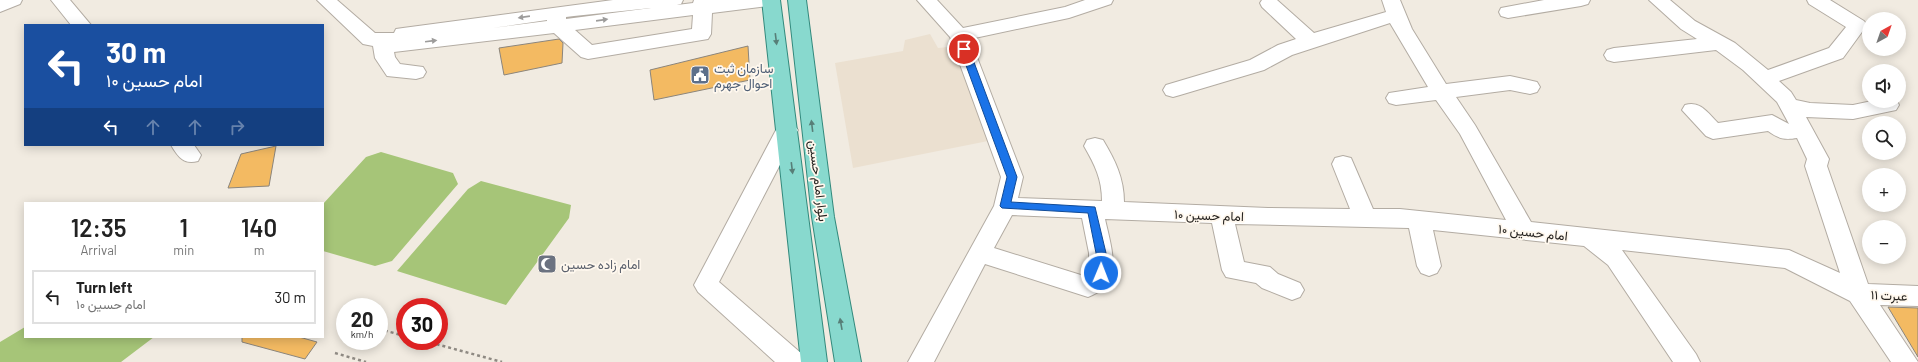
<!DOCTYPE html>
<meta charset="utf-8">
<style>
:root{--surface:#fff;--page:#f6f6f6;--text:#222;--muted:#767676;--line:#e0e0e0}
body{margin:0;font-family:Barlow,Vazirmatn,sans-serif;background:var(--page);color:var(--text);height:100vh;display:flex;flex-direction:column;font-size:15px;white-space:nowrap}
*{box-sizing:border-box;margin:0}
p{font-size:13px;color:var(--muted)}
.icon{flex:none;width:22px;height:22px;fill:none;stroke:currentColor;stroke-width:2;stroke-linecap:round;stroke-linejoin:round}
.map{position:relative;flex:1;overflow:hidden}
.sheet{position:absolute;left:24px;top:202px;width:300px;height:136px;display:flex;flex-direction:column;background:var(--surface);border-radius:0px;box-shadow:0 2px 10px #0003}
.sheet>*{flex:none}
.banner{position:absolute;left:24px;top:24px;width:300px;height:122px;border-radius:0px;box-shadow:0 2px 10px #0003;background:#1a4fa0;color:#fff;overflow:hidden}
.needle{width:26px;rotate:40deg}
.fabs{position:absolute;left:1862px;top:12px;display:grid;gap:8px}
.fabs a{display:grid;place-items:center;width:44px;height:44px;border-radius:50%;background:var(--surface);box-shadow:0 2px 10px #0003;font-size:20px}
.speed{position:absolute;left:336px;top:298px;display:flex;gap:8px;font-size:20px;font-weight:700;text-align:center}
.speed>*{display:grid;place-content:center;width:52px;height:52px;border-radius:50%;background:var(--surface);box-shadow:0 2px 10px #0003;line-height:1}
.speed small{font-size:10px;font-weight:400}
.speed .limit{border:6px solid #d22;background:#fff;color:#111}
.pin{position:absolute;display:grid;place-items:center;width:34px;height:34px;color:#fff;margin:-17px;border:2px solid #fff;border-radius:50%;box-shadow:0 1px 4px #0007}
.me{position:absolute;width:44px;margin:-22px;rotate:1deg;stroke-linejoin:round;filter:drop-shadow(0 0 3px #0008)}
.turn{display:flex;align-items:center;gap:14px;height:84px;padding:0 16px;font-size:18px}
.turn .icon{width:52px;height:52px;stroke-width:2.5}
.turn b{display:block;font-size:28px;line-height:34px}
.lanes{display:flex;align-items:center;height:38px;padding:0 16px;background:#0003;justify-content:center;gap:20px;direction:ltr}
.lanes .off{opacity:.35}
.eta{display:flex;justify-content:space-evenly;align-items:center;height:68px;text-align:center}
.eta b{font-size:24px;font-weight:600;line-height:28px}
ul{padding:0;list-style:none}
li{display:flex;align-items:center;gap:12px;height:54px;margin:0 8px 6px;padding:0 8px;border:2px solid var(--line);border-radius:0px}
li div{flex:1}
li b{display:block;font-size:15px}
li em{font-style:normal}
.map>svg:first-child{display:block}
.built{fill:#ebe0d0}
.green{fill:#a6c578}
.building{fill:#f3ba62;stroke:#8b857c}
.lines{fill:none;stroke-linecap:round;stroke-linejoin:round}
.minor-casing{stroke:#b3aca3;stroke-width:2}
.major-casing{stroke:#32897c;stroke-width:2}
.path{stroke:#8f8a83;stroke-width:2.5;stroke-dasharray:3 3;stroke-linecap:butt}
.minor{fill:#fff;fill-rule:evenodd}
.major{fill:#88d9ce;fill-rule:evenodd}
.oneway{fill:#9d9c9b}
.oneway2{fill:#577e77}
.route{fill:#1a73e8;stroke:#114b97}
.labels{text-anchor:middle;stroke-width:3.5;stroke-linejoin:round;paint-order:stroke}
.service-label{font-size:13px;fill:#4e5e75;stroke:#fff8ee;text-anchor:start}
.street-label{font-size:13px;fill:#262320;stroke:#fff8ee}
.worship-label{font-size:13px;fill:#5b616d;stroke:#fff8ee;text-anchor:start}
</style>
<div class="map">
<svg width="1918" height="362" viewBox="0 0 1918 362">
<rect width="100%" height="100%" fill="#f1ebe1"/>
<path class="built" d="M930,34L938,48L958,46L988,141L853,168L835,63L903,51L905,40Z"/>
<path class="green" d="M381,152L453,173L458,184L392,261L375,266L323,251V204L366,157Z
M481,181L571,205L569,218L506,305L397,271L468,189Z
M25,327V337H154L121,362H0V342Z"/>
<path class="building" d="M559,39L563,43L562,63L504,75L499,48Z
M748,46L750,80L654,100L650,70Z
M276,146L269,186L228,188L241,154Z
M1888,307L1918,308V357Z
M242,337H299L317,342L305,359L242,342Z"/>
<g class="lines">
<g class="minor-casing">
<path id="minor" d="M0,0H22L20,4L0,12Z
M51,0H70L91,25H71Z
M317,0H337L375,33H394L396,29L403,28L613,0H683L681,4L677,5L693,3L694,0H777L775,4L768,6L712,13L711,34L708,39L588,59L581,57L554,33L394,52L395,57L400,64L423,67L426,72L423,77L416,79L387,76L375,58L373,46L363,44ZM651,8L566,19V17L574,16ZM693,15L692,29L592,45L575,30ZM547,20V21L492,28Z
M917,0H937L963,28L1065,7L1085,0H1113L1111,4L1069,18L970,39L1023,177L1018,198L1102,201C1102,179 1095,165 1084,146L1087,140L1095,138L1103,140C1115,160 1124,178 1124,202L1268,208L1350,209L1332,164L1335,158L1343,156L1351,158L1373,209H1400L1506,220L1460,134L1436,100L1396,105L1389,103L1386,98L1389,93L1428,87L1390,23L1292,55L1264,70L1180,95L1173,97L1166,95L1163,90L1166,85L1250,60L1278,45L1296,39L1262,7L1260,3L1262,0H1277L1314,33L1386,12L1382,0H1400L1412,29L1446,84L1510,76L1537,82L1540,87L1537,92L1530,94L1510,90L1456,97L1475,125L1531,222L1789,250L1840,273L1805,166L1807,159L1797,138C1785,140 1779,139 1768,131L1713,139L1706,136L1682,110L1685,105C1700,100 1708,113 1718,123L1772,115L1789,124L1777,102L1743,70L1716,50L1614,62L1607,60L1604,55L1607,50L1614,48L1697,39L1681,29L1649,0H1670L1695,21L1735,43L1768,70L1829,48L1846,27L1809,4L1807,0H1830L1864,21L1867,25L1843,58L1779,81L1791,92L1796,100L1810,103L1853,105L1872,101H1897L1899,105L1896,110L1853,119L1806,117L1829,159L1827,166L1868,284L1918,286V306L1880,305L1918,362H1891L1850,301L1785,268L1622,250L1696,354L1700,362H1673L1608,265L1584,246L1433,230L1441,266L1437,273L1429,276L1421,273L1417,266L1409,228L1235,224L1244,262L1270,267L1278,274L1300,283L1304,290L1300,297L1292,300L1262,288L1256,283L1226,277L1222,270L1212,223L1105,219C1111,247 1125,284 1088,297L985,264L934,362H908L994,206L1001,177L950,37ZM1012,215L1082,218L1089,253V270L1084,276L994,248Z
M1544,0H1590L1588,4L1581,6L1508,18L1501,16L1499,12L1501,8Z
M787,122L794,125L798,130L719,282L802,354L806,362H775L698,292L694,285L776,130L780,125Z
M171,145H194L201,155L198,161C184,165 178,157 171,145Z"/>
</g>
<g class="major-casing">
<path id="major" d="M762,0H780L827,362H801Z
M788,0H806L834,217L861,362H835L812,217Z"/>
</g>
<path class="path" d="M379,329L405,336
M425,341L502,362
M335,353L366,362"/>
<use href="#minor" class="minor"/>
<use href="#major" class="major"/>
</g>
<defs><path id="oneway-solid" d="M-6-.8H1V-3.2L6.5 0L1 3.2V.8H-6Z"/></defs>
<g class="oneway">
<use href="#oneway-solid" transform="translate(524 17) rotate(172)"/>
<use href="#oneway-solid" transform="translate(602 20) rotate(-8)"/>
<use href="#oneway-solid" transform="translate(431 41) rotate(-7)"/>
</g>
<g class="oneway2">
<use href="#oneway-solid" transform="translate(776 39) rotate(83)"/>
<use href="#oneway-solid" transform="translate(812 126) rotate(-97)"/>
<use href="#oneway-solid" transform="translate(792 168) rotate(83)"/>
<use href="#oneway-solid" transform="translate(841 324) rotate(-100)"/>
</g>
<path class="route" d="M964,46L969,49L1017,177L1011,202L1095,207L1106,253L1104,276L1101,277L1096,273V253L1088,213L1002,208L1000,206L1007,177L960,49Z"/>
<defs>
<g id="civic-square" transform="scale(1)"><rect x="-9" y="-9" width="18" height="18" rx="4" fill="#5c6f8a" stroke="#fff8ee"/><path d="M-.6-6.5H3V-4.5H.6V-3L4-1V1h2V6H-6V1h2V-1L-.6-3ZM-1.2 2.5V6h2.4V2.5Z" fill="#fff"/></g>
<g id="mosque-square" transform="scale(1)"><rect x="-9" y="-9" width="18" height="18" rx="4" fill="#6b7280" stroke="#fff8ee"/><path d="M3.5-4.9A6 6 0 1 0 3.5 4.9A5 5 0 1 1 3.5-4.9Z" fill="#fff"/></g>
</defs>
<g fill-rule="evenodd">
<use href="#civic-square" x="700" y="75"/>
<use href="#mosque-square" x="547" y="264"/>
</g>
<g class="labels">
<g class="service-label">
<text x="714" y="73">سازمان ثبت<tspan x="714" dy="15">احوال جهرم</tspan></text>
</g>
<g class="street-label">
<text transform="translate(819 181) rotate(83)" y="5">بلوار امام حسین</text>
<text transform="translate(1209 215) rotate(2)" y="5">امام حسین ۱۰</text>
<text transform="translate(1533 232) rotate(6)" y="5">امام حسین ۱۰</text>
<text transform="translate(1889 295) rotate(2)" y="5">عبرت ۱۱</text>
</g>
<g class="worship-label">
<text x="561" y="269">امام زاده حسین</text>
</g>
</g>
</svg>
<div class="fabs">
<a><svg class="needle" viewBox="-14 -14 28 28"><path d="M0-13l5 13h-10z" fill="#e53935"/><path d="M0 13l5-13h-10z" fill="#767676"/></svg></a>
<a><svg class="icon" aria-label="sound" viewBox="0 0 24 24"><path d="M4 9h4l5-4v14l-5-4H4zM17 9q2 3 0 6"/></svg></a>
<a><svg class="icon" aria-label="search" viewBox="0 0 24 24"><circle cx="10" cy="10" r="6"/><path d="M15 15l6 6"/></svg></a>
<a>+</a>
<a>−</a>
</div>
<div class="speed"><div>20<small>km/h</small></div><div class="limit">30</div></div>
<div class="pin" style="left:964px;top:49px;background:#d93025"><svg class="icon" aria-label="arrive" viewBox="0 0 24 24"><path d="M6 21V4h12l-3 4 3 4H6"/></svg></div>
<svg class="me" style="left:1101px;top:273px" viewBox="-20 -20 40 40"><circle r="17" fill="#1a73e8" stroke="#fff" stroke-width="3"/><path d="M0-11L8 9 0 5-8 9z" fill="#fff"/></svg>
<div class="banner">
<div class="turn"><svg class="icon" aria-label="left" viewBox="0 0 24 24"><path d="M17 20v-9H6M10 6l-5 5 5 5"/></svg><div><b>30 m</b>امام حسین ۱۰</div></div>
<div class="lanes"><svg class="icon" aria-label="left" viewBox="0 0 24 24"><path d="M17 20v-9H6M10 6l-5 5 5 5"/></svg><svg class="icon off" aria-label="ahead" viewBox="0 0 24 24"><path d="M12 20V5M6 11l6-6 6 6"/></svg><svg class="icon off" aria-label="ahead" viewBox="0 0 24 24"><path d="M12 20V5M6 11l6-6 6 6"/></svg><svg class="icon off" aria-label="right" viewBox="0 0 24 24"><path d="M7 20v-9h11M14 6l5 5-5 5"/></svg></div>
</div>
<section class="sheet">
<div class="eta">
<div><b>12:35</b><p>Arrival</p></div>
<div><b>1</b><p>min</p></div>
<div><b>140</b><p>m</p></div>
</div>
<ul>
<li><svg class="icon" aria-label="left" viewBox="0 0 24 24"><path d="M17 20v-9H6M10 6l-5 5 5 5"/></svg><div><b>Turn left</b><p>امام حسین ۱۰</p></div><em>30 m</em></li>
</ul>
</section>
</div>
